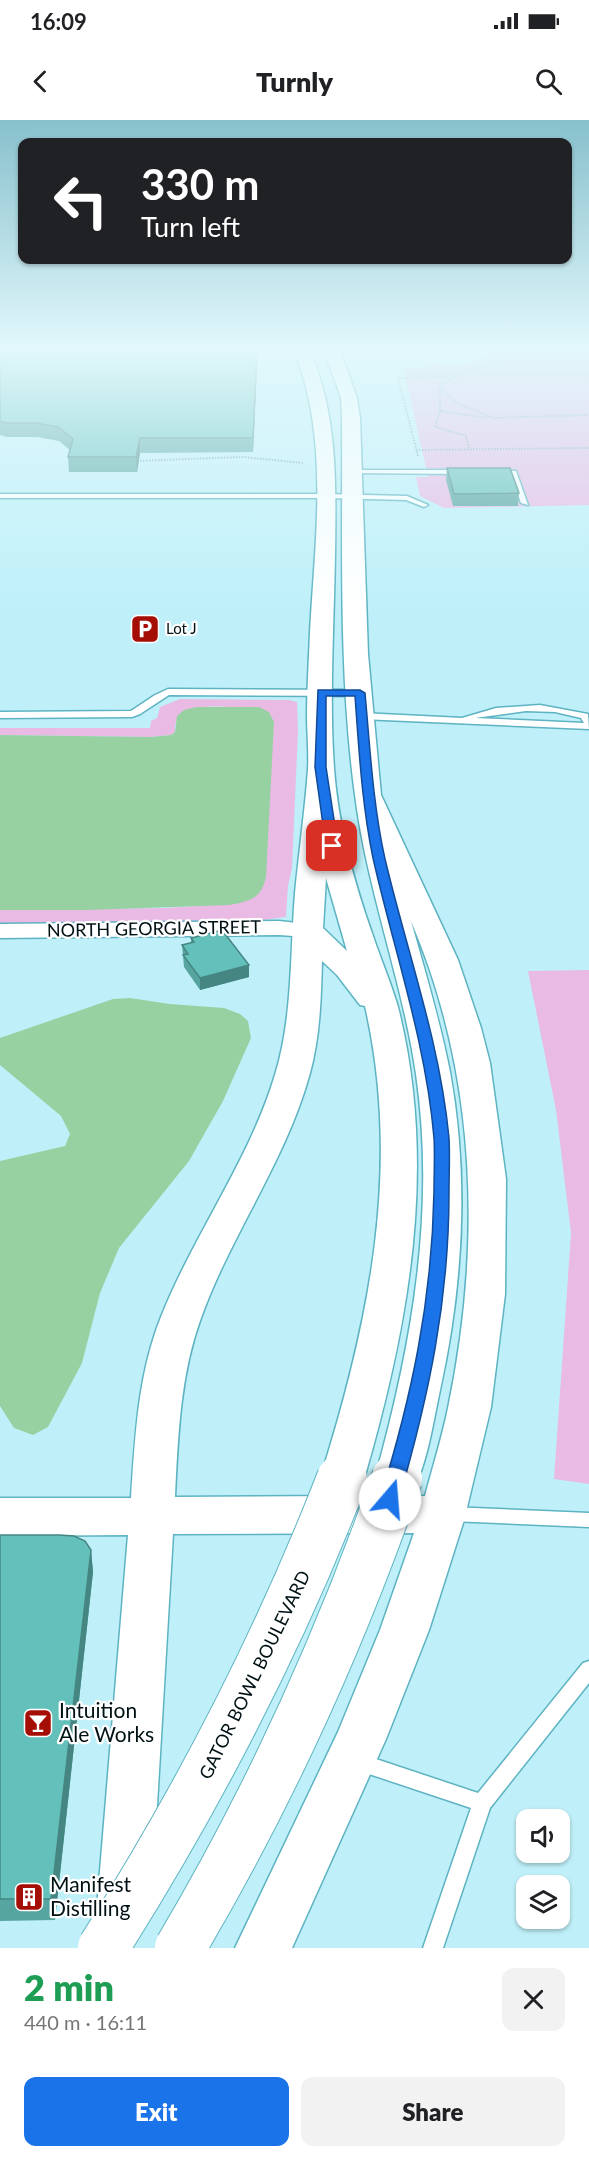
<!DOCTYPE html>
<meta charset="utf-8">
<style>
:root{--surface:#fff;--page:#f2f2f2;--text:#202124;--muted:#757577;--accent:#1a73e8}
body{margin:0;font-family:Lato,sans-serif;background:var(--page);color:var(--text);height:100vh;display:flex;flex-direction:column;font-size:22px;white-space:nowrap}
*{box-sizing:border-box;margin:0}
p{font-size:20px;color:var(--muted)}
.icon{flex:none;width:33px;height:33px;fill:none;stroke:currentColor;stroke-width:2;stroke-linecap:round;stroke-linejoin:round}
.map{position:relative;height:1828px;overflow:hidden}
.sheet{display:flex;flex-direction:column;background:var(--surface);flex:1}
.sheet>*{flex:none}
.top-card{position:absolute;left:18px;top:18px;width:554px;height:126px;border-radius:12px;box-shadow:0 2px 4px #0004;background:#202124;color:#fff;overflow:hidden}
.fabs{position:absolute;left:516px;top:1689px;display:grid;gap:12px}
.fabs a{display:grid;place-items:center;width:54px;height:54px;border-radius:12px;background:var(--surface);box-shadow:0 2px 4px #0004;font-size:30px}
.pin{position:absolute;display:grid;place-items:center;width:51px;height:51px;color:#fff;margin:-26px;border-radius:12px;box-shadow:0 3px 9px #0006}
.me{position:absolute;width:66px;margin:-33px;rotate:18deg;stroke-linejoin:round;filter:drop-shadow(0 0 4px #0008)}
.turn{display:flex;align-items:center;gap:21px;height:126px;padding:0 24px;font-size:27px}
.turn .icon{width:78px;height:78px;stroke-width:2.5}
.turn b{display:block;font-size:42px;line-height:51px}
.round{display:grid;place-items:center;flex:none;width:63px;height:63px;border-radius:12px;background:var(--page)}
.overview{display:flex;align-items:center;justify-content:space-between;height:102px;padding:0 24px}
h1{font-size:36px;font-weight:800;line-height:45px;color:#1e9e55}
.button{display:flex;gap:12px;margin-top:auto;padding:12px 24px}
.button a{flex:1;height:69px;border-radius:12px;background:var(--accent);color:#fff;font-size:24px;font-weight:800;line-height:69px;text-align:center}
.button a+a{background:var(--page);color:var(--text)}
.status{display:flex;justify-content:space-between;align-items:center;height:42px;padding:0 30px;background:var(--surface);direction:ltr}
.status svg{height:16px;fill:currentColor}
header{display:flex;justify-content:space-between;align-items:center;height:78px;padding:0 24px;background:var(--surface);font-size:27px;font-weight:800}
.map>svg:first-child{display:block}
.green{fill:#e9bae4}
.water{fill:#97d1a2}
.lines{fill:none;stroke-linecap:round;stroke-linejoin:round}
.lane-casing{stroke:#5db3c2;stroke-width:3}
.street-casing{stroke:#5db3c2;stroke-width:3}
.secondary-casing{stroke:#5db3c2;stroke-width:3}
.path{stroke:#84abb2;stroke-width:2;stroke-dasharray:1.5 1.5;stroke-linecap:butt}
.lane{fill:#fff;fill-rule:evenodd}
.street{fill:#fff;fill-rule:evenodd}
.secondary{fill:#fff;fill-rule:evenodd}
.secondary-bridge-casing{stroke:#5db3c2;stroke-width:52;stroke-linecap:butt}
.secondary-bridge{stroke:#fff;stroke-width:50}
.wall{fill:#56a5a0}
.shaded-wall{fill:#468682}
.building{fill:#64c0ba;stroke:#468682;stroke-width:1.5}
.route{fill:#1a73e8;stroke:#114b97;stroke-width:1.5}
.labels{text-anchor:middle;stroke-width:4.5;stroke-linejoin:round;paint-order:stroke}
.far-poi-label{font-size:15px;fill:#001115;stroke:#fff;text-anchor:start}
.street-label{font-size:18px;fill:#001115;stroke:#fff}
.near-poi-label{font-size:21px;fill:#001115;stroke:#fff;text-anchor:start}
</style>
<div class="status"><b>16:09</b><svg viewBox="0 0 49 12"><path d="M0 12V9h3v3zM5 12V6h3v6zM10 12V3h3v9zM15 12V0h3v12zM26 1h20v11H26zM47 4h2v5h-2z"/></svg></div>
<header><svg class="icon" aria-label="back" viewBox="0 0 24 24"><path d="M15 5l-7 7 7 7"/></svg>Turnly<svg class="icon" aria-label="search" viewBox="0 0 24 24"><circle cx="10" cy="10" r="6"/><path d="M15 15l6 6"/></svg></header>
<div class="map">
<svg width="589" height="1828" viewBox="0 0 589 1828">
<rect width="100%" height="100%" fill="#bff0f9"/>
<path class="green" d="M500,230H589V385L444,388L420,376L416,357H428L404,251L405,248H428L429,244L463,245Z
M180,579L289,580L297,582L298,612L292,748L288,766L286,797L263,800L0,804V790L166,788L239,783L234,587C213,587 173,581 175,612L171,615L151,617L0,615V608H150L151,601L157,598L160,587Z
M589,850V1364L554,1359L571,1113L556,990L528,851Z"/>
<path class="water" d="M196,587H259L269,592L274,602L266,757C261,779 250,781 229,785L87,790H0V615L151,617L171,615L175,612L177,596L184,590Z
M130,878L170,884L224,888L240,894L248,901L251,918L223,981L189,1041L119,1128L100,1173L82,1243L48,1307L33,1315L14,1308L0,1286V1041L65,1026L70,1014L61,996L0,945V918L113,879Z"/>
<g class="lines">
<g class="lane-casing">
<path id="lane" d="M350,350H462L465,352L462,354L352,353L349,351Z
M497,350L516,351L528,385L521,383L511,354L495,353L494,352Z
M0,374H327L407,376L428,385L424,387L406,380L327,378H0Z
M168,569L360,570L364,573L360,576L169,575L140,594L132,597L0,598V592L131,591L155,575Z
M540,585L588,594L589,609L361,599L356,596L361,593L462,598L496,588ZM526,591L555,592L581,598L584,603L475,598Z
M450,1387L589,1393V1407L450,1401L444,1399L442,1394L444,1389Z
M589,1541V1563L490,1688L443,1828H423L471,1688L351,1648L349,1642L351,1636L358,1633L478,1673L583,1543Z"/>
</g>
<g class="street-casing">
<path id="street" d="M279,801L315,805L318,810L315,815L307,817L279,815L0,818V804Z"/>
</g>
<g class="secondary-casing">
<path id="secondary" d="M294,230H310C338,297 336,364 335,434C334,506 329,577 334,648C338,706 354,762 373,816C381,840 391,863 398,887C438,1046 409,1205 364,1359L358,1372L344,1376H397L381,1371L375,1358C412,1225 436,1091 416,954C402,859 367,770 355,675C338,550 343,423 342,298L341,278L324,230H340L357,278L360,298L368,534L381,675L458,840L481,908L490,943L506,1059L505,1174L491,1287L464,1400L429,1510L386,1619L292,1828H235L338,1612L380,1510L414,1413L173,1414L151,1787L143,1806L124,1814L105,1806L97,1787L128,1415L0,1416V1378H131C135,1317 138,1254 161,1197C194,1114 249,1041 275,955C293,897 290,833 295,773C299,732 305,690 308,649C309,631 307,613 307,595C307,568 309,540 310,512C315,418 330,320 294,230ZM326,758L347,831L323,808ZM411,801C477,955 482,1125 448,1288C442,1317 433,1346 425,1376H397L413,1371C428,1340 433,1303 440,1270C463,1166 469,1056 450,952C440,901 425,851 411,801ZM322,841L337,855L360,885L365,886C402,1048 369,1204 320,1359L326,1372L340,1376L175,1377C178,1317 180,1255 201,1198C231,1114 286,1041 310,953C320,917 321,878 322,841Z"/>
</g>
<path class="path" d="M547,230C515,240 463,244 440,268L457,283L493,298L589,295
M440,268V291L487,298
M440,291L435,307L466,316L469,329
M416,330L589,328
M418,336L398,258L450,257
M134,341L243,337L303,343"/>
<use href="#lane" class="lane"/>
<use href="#street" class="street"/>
<use href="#secondary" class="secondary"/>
<g class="secondary-bridge-casing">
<path id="secondary-bridge" d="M103,1828C198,1678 278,1524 342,1359
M180,1828C269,1678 340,1522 397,1358"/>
</g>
<use href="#secondary-bridge" class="secondary-bridge"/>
</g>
<path class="wall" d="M0,230H56V231L67,233L257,245L253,332L140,333L137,352H69L68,337L70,330L59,321L37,317H7L0,315Z
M447,348L519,373L518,386H453L446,360Z
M191,818L249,845V857L200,870L184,847L182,825L191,823Z
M0,1415L91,1430L93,1452L55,1800L0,1801Z"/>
<path class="shaded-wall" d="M257,232V245L253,332V318Z
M140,318V333L137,352L136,337Z
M249,845V857L200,870V858Z
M91,1430L93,1452L55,1800L51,1779Z"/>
<path class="building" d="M0,230H52L67,233L257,232L253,318H140L136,337H68L73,319L58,307L36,303H5L0,301Z
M447,348H510L519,373L454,374Z
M222,810L249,845L200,858L183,835L188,834L182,825L194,822L191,818Z
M0,1415H59L74,1416L85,1421L91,1430L51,1779H0Z"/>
<linearGradient id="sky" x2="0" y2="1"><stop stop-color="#87c0cc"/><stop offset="0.47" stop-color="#e2f8fc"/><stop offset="1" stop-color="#e2f8fc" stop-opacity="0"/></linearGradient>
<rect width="589" height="486" fill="url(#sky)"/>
<path class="route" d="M318,570H360L365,573C370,628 373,685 385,739C407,832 440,922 449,1018C450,1035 449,1054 449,1072C449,1181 429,1275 399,1379L396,1385L390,1387L383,1385L380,1379C412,1276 432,1181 434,1072C434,1054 435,1035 434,1018C426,922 394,831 373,738C362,685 359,630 355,576H326V647L338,726L332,730L326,726L315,647Z"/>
<defs>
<g id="parking-square" transform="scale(1.5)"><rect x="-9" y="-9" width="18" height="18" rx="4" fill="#a40e04" stroke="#fff"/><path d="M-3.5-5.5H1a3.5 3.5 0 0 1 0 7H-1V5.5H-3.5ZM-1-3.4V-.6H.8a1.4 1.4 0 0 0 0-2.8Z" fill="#fff"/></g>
<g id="bar-square" transform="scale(1.5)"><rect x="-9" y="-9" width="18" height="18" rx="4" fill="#a40e04" stroke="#fff"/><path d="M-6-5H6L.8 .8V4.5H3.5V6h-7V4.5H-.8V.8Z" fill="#fff"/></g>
<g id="building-square" transform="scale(1.5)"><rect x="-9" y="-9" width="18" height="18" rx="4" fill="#a40e04" stroke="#fff"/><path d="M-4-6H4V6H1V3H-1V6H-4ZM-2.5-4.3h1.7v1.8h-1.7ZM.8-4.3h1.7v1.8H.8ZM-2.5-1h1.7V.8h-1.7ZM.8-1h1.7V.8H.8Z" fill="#fff"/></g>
</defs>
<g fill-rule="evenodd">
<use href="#parking-square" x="145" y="509"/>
<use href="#bar-square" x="38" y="1603"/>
<use href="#building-square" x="29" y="1777"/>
</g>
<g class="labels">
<g class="far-poi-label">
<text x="166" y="514">Lot J</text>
</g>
<g class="street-label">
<text transform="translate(154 809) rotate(-1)" y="6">NORTH GEORGIA STREET</text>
<text transform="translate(255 1555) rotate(-64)" y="6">GATOR BOWL BOULEVARD</text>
</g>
<g class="near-poi-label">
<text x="59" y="1598">Intuition<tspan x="59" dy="24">Ale Works</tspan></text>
<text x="50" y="1772">Manifest<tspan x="50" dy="24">Distilling</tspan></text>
</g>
</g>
</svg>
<div class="fabs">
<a><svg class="icon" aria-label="sound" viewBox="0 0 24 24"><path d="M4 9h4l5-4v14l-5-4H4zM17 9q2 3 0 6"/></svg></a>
<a><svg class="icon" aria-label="layers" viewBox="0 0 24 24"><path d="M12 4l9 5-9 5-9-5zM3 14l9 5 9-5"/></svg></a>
</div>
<div class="pin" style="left:332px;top:726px;background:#d93025"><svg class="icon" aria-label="arrive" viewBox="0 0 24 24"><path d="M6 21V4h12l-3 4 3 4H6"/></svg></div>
<svg class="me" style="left:390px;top:1379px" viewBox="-20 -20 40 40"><circle r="19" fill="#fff"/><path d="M0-13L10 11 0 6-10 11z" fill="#1a73e8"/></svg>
<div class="top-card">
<div class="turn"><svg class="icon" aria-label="left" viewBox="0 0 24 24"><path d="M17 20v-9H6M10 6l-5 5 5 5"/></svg><div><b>330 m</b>Turn left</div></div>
</div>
</div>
<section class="sheet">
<div class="overview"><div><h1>2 min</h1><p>440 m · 16:11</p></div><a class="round"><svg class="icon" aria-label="close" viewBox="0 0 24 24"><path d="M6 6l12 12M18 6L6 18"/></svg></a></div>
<div class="button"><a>Exit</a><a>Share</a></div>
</section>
